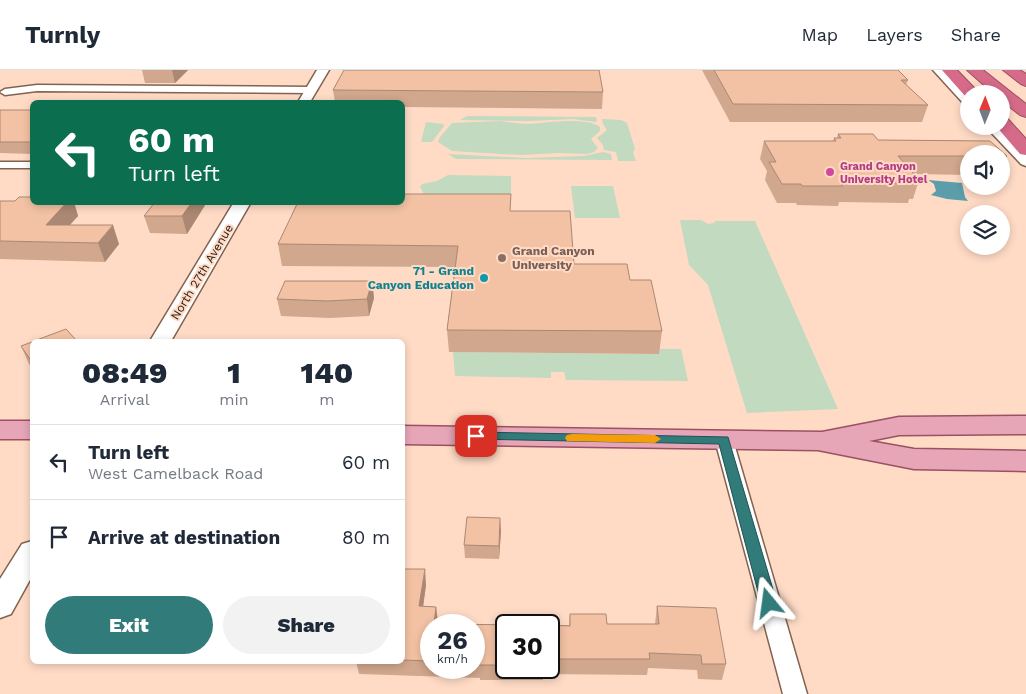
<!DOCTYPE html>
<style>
:root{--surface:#fff;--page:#f2f2f3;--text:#1f2937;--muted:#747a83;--line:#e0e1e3;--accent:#327b7b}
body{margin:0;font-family:"Work Sans",sans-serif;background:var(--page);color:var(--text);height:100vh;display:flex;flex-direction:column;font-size:19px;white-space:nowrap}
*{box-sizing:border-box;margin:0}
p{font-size:16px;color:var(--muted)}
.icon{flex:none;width:28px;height:28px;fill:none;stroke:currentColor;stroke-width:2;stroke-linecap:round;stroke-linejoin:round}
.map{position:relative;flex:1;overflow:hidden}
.side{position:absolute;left:30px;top:269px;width:375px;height:325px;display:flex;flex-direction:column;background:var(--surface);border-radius:8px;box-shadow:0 2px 8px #0003}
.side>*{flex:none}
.top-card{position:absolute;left:30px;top:30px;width:375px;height:105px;border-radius:8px;box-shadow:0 2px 8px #0003;background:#0b6e4f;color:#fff;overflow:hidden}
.needle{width:32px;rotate:1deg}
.fabs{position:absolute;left:960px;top:15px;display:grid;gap:10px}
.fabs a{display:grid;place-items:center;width:50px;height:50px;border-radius:50%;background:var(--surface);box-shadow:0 2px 8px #0003;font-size:25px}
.speed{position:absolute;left:420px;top:544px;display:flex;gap:10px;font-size:25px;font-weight:700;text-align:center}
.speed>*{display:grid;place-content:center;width:65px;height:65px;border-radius:50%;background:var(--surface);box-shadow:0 2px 8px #0003;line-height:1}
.speed small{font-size:12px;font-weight:400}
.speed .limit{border:2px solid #111;border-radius:8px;background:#fff;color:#111}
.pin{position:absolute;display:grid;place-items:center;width:42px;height:42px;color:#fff;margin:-21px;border-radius:10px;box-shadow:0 2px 8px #0006}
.me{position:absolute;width:55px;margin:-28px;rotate:344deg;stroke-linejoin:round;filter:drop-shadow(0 0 4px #0008)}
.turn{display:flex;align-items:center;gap:18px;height:105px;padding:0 15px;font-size:22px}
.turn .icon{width:65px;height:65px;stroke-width:2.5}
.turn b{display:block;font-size:35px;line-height:42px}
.eta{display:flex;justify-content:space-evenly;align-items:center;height:85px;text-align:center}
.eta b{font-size:30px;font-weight:800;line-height:35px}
.action{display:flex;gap:10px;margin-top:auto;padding:10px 15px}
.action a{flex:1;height:58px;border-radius:30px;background:var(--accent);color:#fff;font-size:20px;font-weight:800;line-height:58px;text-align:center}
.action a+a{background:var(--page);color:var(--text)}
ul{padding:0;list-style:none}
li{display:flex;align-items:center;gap:15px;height:75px;padding:0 15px;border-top:1px solid var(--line)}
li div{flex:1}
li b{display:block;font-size:19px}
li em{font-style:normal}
header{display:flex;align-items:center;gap:30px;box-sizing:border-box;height:70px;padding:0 25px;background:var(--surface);border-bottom:1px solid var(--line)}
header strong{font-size:24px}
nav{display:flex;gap:28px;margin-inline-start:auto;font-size:18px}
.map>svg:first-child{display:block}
.green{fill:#c1dac0}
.water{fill:#5b9da9}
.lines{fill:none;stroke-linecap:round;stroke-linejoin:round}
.minor-casing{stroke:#816350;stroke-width:3}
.secondary-casing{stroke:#816350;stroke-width:3}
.primary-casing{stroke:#9a5161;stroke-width:3}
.motorway-casing{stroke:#9a5161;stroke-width:2}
.minor{fill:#fff;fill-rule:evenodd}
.secondary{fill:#fff;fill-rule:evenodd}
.primary{fill:#e6a6b8;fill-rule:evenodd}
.motorway{fill:#d66b89;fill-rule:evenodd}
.wall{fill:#d1a78d;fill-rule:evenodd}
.shaded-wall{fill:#aa8873}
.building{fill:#f3c2a4;stroke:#aa8873}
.route{fill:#327b7b;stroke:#205050}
.slow{fill:#f59e0b}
.hotel-dot{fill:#d1479c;stroke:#ffdbc6;stroke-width:2}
.education-dot{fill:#8d6e63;stroke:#ffdbc6;stroke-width:2}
.culture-dot{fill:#0f9aa8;stroke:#ffdbc6;stroke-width:2}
.labels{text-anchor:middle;stroke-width:4;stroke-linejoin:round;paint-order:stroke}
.far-hotel-label{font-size:11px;font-weight:bold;fill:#b23c85;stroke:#ffdbc6;text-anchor:start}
.education-label{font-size:12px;font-weight:bold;fill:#785e54;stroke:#ffdbc6;text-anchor:start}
.culture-label{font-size:12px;font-weight:bold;fill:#0d838f;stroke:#ffdbc6;text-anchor:end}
.street-label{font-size:12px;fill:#2c2018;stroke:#ffdbc6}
</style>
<header>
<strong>Turnly</strong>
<nav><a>Map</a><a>Layers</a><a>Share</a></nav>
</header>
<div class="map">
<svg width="1026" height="624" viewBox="0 0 1026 624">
<rect width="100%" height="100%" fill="#ffdbc6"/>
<path class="green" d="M467,46L596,47L597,50L596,52L573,49L529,51L460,50Z
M602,49L621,50L627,53L635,79L633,82L636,91H618L616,82L604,80L603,75L597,68L607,60L603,54Z
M500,51C509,52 518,54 527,54C545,53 586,46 600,57V61L591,69L598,78L594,82L587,84L559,83L520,85L452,81L438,72L440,67L452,53Z
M426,52L443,54L444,56L432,72H421Z
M603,82L611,84L612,90L456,89L448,84L526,88L584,86Z
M448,105L511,106V125L424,124L420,117L422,114L437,111Z
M571,116H613L620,148H575Z
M680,150H701L708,154L714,153L715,151H755L838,339L747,343L708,215L689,195Z
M658,279H681L688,311L566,310L564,302H551V308L455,306L453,282L658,284Z"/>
<path class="water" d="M928,110L962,113L965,127L968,131L947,129L931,125L936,121L934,114Z"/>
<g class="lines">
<g class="minor-casing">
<path id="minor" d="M37,15L312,17L317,20L312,23L37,21L5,25L0,22L5,19Z
M0,92H32V98H0Z
M724,364L730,366L733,370L807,624H783L715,370L718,366Z"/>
</g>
<g class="secondary-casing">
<path id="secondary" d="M317,0H329L310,32H298Z
M933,0H946L969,24V35L964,34Z
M985,56H1000L1026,82V96L1021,94Z
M234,132H251L171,271H150Z
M32,471V506L11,544L0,548V509L22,474Z"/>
</g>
<g class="primary-casing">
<path id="primary" d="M1026,346V364L899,365L869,371L914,379L1026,381V401L914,399L818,380L402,374V356L822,362L899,347Z
M0,351H32V369H0Z"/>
</g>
<g class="motorway-casing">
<path id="motorway" d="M942,0H957L980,24H969V28L966,27Z
M967,0H983L1026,34V47L1020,45L1001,30V24H994Z
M1003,0H1020L1026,4V16L1021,14Z
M1001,47L1007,48L1026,69V85L1020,84L996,56H1001Z"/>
</g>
<use href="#minor" class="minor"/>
<use href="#secondary" class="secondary"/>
<use href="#primary" class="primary"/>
<use href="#motorway" class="motorway"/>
</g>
<path class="wall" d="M142,0H188L175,13H145Z
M702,0H898L908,10L906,15L928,35L922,52H730Z
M333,20L603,22L602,39L402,37V32H335Z
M32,38V84L0,83V40H30Z
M838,64H873L878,70L990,71L1007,86L1001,100V84H969V105L914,104L919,110L913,129H909L908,133L839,132L838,136L797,135L796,133H777L765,110L767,101L760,89L764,71H833L834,68H837Z
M0,131L32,132H74L78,146L70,155L119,174L105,192L0,189Z
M207,132L187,164L150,163L144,146Z
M511,141L574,194L630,210L662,261L659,284L449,282L447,260L455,197L282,196L278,174Z
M372,211L374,228L369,246L330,248L281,246L277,229Z
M32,272V299L29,294L21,276Z
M501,461L499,489L465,488L464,475Z
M402,499L426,515L423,536L436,537L438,554L506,555V598H549V555H569L570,544L607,554H655L657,536L726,594L722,610L698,609L697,600L648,598L647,605L543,604V610H480V608L359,604L356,591H402ZM431,555H474V598H431Z"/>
<path class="shaded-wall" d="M172,0H188L175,13Z
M67,132H74L78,146L54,172L46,155Z
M192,132H207L187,164L182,146Z
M113,155L119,174L105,192L98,173Z
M372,211L374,228L369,246L367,229Z
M500,448L501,461L499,489V476Z
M425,499L426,515L421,552L419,536Z
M436,537L438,552L437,555H434Z"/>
<path class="building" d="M344,0H599L603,22L333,20Z
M714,0H898L908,10H901L928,35L733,34Z
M32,38V72H0V40H30Z
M838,64H873L878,70L990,71L1007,86H1001V84H969V86H898L919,110H911L914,113H841L843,116H802L801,114H782L769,92H776L764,71H836L834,68H841Z
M402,124H511L510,141H570L574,194H627L630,210H651L662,261L447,260L458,176L278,174L298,132H402Z
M19,127H32V132H67L46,155H113L98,173L0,171V131H15Z
M155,132H192L182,146H144Z
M285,211H372L367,229L327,231L277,229Z
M66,259L77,271H34Z
M32,272V292L21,276Z
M467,447L500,448L499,476L464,475Z
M402,499H425L419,536L436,537L434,554L525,555H506V595H479L480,592H474V555H431V591L402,590Z
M657,536L716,538L726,594H702L701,585L649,583L650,589H549V555L570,556V544H606L607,554H659Z"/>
<path class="route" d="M476,362L728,367L777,533L774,537L769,539L764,537L761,533L719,374L472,369L470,366Z"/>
<path class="slow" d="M572,364L655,365L661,369L655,373L567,371L565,368L567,365Z"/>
<circle class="hotel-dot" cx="830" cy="102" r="5"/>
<circle class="education-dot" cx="502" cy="188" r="5"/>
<circle class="culture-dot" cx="484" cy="208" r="5"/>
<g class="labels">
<g class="far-hotel-label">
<text x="840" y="100">Grand Canyon<tspan x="840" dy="13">University Hotel</tspan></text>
</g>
<g class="education-label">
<text x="512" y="185">Grand Canyon<tspan x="512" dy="14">University</tspan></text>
</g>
<g class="culture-label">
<text x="474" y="205">71 - Grand<tspan x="474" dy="14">Canyon Education</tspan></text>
</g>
<g class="street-label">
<text transform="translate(202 202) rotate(-59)" y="4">North 27th Avenue</text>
</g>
</g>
</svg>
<div class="fabs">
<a><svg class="needle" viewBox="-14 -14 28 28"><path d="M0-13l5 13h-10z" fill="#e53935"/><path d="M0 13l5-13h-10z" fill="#747a83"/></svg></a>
<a><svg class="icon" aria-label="sound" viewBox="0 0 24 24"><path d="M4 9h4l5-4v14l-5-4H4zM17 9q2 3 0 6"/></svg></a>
<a><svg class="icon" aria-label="layers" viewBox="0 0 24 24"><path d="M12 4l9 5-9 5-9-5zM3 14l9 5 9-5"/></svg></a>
</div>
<div class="speed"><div>26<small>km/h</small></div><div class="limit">30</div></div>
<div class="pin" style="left:476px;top:366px;background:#d93025"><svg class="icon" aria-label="arrive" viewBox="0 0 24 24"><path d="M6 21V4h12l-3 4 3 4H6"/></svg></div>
<svg class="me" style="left:769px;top:533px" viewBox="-20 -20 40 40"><path d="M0-17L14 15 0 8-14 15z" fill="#327b7b" stroke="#fff" stroke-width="4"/></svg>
<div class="top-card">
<div class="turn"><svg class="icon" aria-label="left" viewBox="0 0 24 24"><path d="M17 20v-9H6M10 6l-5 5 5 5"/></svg><div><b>60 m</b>Turn left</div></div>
</div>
<section class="side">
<div class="eta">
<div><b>08:49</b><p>Arrival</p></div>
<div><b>1</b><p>min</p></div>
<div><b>140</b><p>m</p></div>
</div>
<ul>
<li><svg class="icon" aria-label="left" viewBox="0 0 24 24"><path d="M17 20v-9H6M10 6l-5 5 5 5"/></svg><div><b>Turn left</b><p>West Camelback Road</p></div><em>60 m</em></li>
<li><svg class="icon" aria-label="arrive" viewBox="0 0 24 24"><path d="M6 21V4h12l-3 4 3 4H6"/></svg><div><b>Arrive at destination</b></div><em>80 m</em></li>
</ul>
<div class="action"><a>Exit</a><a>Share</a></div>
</section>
</div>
